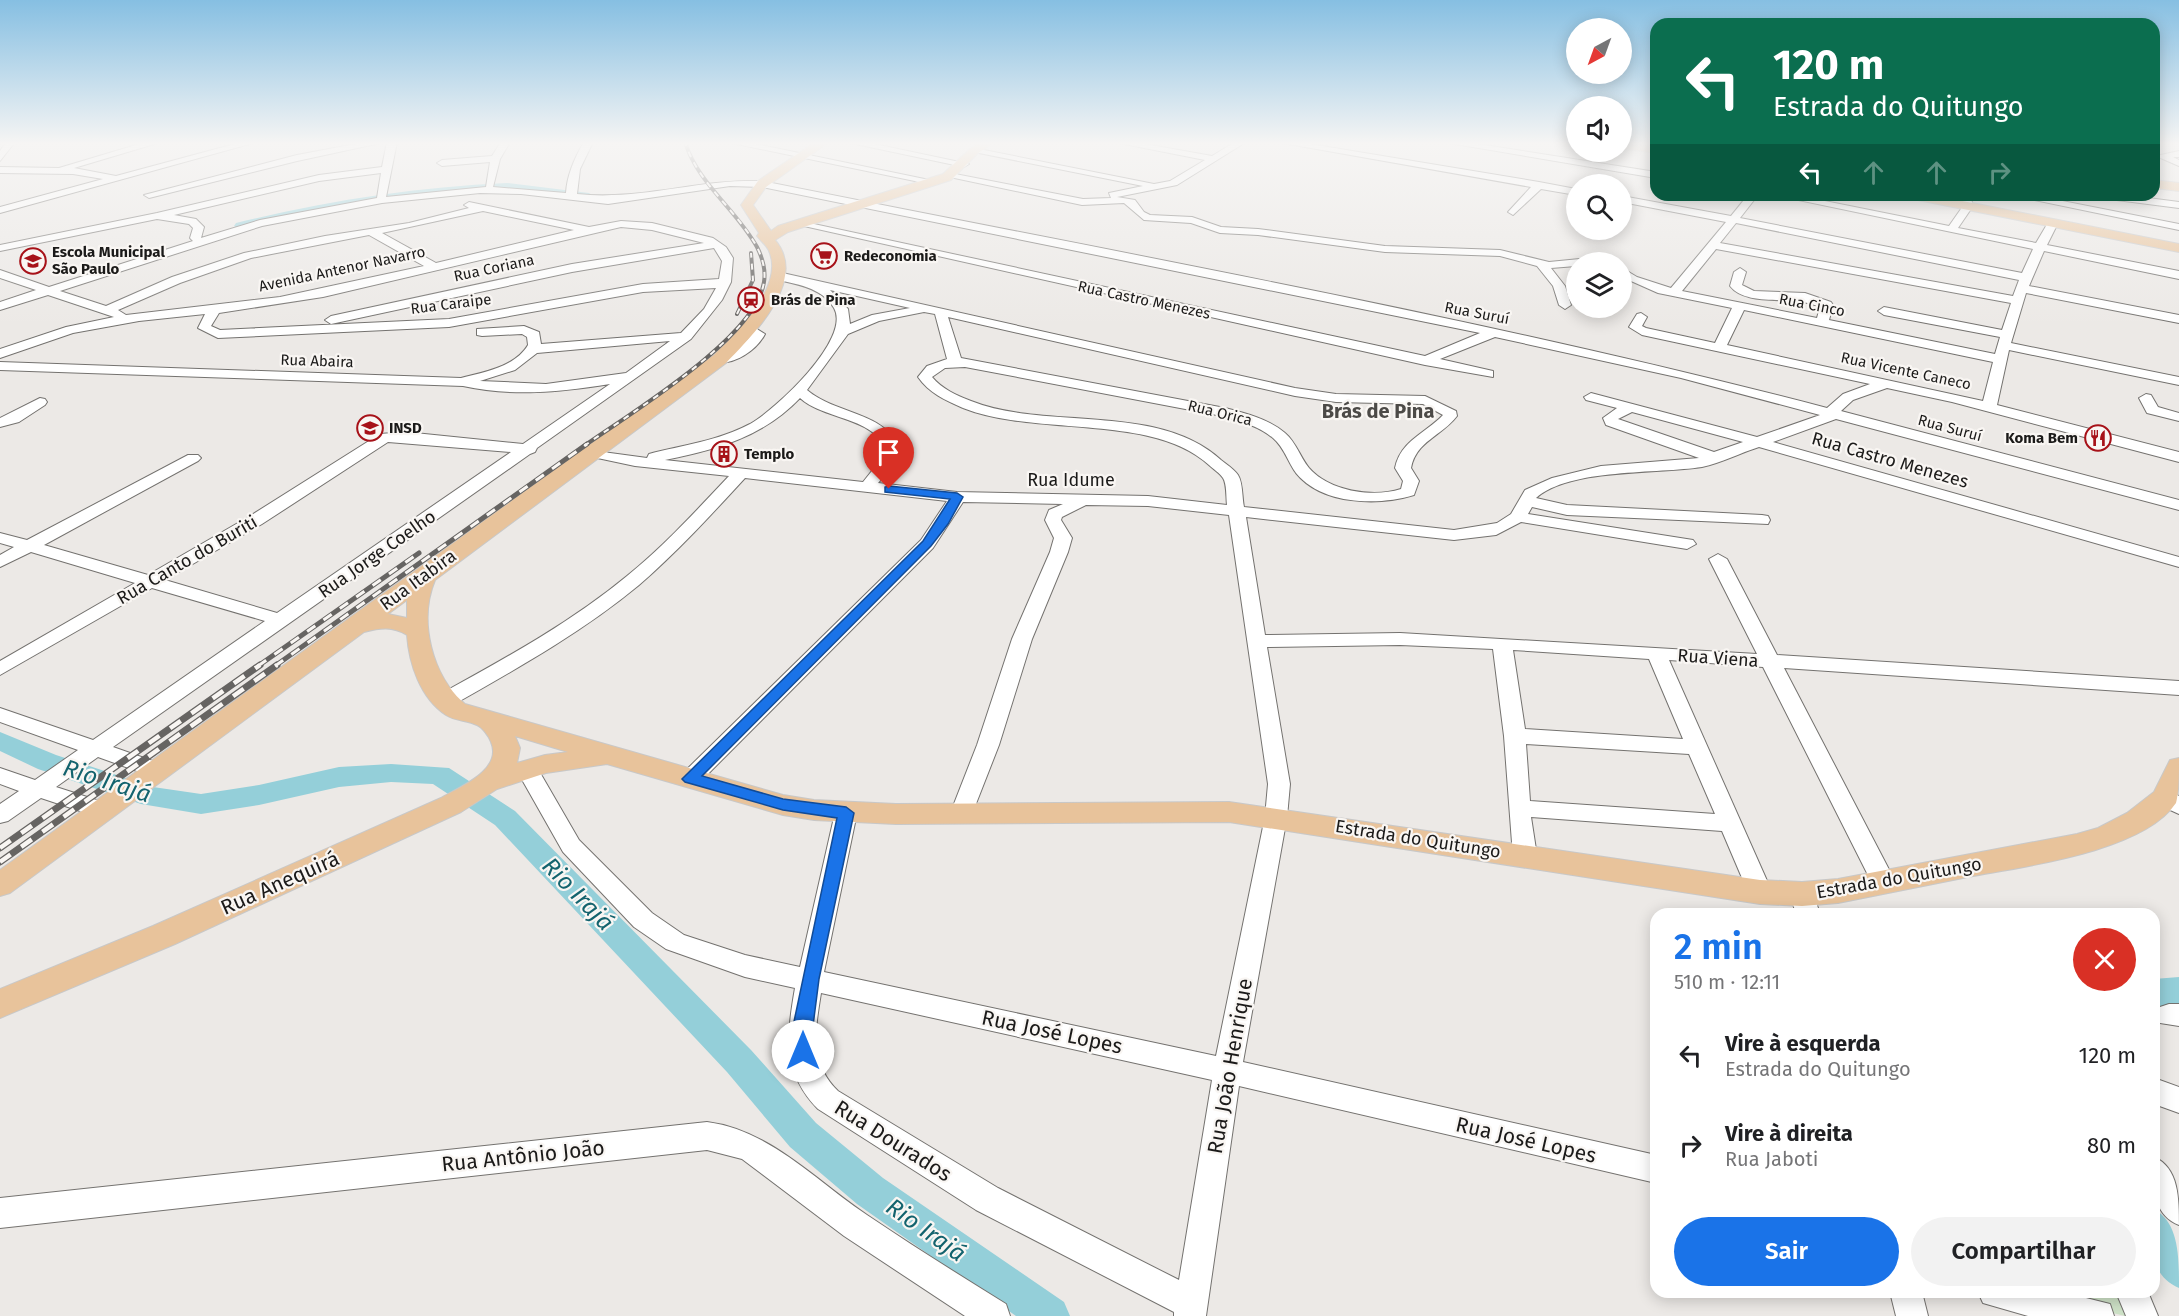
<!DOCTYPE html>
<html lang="pt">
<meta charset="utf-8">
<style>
:root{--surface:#fff;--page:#f2f2f2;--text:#202124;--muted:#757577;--accent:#1a73e8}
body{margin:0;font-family:"Fira Sans",sans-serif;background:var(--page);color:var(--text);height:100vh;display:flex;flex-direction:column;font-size:22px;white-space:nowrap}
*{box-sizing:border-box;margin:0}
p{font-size:20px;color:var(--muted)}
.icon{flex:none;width:33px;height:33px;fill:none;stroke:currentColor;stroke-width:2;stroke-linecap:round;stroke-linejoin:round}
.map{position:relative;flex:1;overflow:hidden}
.details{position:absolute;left:1650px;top:908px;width:510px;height:390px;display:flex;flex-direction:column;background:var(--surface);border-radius:18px;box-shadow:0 3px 15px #0003}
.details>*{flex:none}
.top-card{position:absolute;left:1650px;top:18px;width:510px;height:183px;border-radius:18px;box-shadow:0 3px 15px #0003;background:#0b6e4f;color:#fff;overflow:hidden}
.needle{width:39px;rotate:221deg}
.controls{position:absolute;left:1566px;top:18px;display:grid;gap:12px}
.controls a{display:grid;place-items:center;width:66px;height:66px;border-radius:50%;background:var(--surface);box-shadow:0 3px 15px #0003;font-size:30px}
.pin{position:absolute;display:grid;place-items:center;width:51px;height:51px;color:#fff;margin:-62px -26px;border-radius:50% 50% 50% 0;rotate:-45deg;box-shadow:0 0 6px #0007}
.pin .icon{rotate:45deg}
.me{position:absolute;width:66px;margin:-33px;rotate:0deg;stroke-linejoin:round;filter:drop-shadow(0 0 4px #0008)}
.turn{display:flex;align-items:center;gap:21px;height:126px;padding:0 24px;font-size:27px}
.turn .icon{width:78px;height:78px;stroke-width:2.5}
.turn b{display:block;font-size:42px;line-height:51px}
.lanes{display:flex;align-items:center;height:57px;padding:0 24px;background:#0003;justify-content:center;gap:30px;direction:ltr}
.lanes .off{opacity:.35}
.round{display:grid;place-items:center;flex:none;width:63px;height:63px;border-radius:32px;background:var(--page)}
.overview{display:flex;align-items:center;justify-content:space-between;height:102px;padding:0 24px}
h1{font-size:36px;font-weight:600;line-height:45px;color:var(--accent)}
.action{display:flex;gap:12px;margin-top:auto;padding:12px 24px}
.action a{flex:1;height:69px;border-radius:36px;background:var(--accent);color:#fff;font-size:24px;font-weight:600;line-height:69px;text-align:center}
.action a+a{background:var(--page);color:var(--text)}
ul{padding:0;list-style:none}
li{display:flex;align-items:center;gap:18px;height:90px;padding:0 24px}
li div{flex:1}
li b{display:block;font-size:22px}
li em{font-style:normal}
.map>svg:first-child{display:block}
.green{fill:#cee2c7}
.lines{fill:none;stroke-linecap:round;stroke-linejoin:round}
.river{fill:#94cfd9;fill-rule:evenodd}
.minor-casing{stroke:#74726f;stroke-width:2}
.major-casing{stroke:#c8c8c8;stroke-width:2}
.minor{fill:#fff;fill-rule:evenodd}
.major{fill:#e8c39b;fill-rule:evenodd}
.rail-far2-casing{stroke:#666462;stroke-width:4}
.rail-far1-casing{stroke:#666462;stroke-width:5}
.rail-casing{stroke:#666462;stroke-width:7}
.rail-far2{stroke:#f9f6f3;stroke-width:2;stroke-dasharray:6;stroke-linecap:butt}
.rail-far1{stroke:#f9f6f3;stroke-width:3;stroke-dasharray:10;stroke-linecap:butt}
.rail{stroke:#f9f6f3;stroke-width:4.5;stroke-dasharray:13;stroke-linecap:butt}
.route{fill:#1a73e8;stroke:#114b97;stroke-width:1.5}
.labels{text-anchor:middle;stroke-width:4.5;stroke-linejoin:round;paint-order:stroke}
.far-poi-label{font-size:15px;font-weight:bold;fill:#1b1a19;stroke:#f9f6f3;text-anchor:start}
.far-street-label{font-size:15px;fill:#1b1a19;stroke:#f9f6f3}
.street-label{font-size:18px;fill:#1b1a19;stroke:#f9f6f3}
.far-district-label{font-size:20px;font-weight:bold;fill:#4c4a47;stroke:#f9f6f3}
.near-street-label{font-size:21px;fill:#1b1a19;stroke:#f9f6f3}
.near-water-label{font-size:24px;font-style:italic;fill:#13636e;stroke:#f9f6f3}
</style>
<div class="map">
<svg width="2179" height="1316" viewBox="0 0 2179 1316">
<rect width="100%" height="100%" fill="#ece9e6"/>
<path class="green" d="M2027,1292H2129L2139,1316H2125Z"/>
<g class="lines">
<path class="river" d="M507,183L589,193L595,197L589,201L507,191L442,194L320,212L241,230L234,226L236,223C325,201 415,187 507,183Z
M0,732L56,755L153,787L201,794L259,785L339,767L391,764L449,768L515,811L751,1050L816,1123L883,1178L1064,1302L1070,1316H1016L857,1204L790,1147L727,1072L495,825L433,784L391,782L339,787L259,805L201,814L141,804L38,769L0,751Z
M2179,977V1005L2154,1007V979Z
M2154,1209C2179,1223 2179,1256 2179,1288C2145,1273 2154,1240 2154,1209Z"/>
<g class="minor-casing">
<path id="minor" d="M6,142H15L0,161V151Z
M146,142H161L74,168L116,176L242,142H257L0,213V207L103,179L73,174L0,173V167L59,168Z
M366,142H385L297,161L149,198L144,195L297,155Z
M387,142H397L386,197L486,187L490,162L442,166L437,163L442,160L492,156L501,142H510L500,159L493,187L566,193C567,175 575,157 584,142H593L580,169L577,194C639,201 699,179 762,181C1118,253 1476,316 1827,408L1843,394L1870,384L1642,335L1629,327L1637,314L1641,313L1647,317L1642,326L1646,328L1715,343L1732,308L1658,293L1622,277V268L1637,277L1671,288L1726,222L1622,202V196L1731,216L1748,195H1758L1740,218L2022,273L2033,249L1775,195H1795L1949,226L1963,206L1960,195H1970L1973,206L1958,228L2036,243L2049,221H2057L2058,223L2047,245L2179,271V279L2044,251L2029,286L2179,315V323L2026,293L2011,343L2179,377V385L2009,350L1997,405L2179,452V462L1952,402L1887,388L1853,400L1841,411L2179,500V510L1836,419L1773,442L2179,557V567L1759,447C1740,453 1721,463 1702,467C1658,474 1570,468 1536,498L1567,505L1762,515L1768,516L1770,520L1768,524L1567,515L1532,507L1528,514L1693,540L1696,544L1687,549L1521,522L1496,535L1454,540L1246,517L1265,635L1400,633L1757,654L1709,559L1718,554L1727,559L1777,655L2179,681V695L1784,668L1895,881L1891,888L1883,890L1875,888L1871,881L1763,667L1669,660L1772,892L1769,899L1760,901L1751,899L1722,831L1531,817L1537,856L1533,862L1525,865L1517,862L1513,856L1504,736L1493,649L1400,645L1267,647L1290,784L1287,817L1243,1062L1656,1155V1183L1239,1086L1206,1316H1174V1312L976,1210L818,1109C782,1073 787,1034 795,988L745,977L666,949L634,927L563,852L516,769L519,764L527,761L535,764L579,840L652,913L684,935L745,955L800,967L835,813L838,807L846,805L854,807L857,813L824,972L1216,1056L1265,817L1268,784L1229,515L1148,506L1086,505L1062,517L1061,520L1072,538L1068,552L1032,639L999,745L972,814L969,820L961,822L953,820L950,814L977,745L1012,639L1050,552L1054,538L1045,520L1049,510L1063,504L963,502L933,548L698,784L690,787L682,784L679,779L682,774L921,540L947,501L745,478C711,515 677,552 639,585C581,633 516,669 451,706H437L434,701L437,696C502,660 569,624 627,576C664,546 696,511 729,476L635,466L588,456L585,453L588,450L647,458L649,454C683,445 718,441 750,424C775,410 852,339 834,308C822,287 795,284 774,279L772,276L778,272L1295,388L1336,394L1425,396L1456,411L1457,416C1442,436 1416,441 1411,468L1419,481L1414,495C1378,506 1322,505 1296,473C1288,462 1284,447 1273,438C1259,426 1240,421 1222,416L965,367L945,368L932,377C942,389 956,395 971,401C1047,431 1158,402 1221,460C1226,464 1234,469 1238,475C1243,483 1242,498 1244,507L1454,530L1497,523L1511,514L1525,490L1552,478L1601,466L1699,458L1606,425L1603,418L1617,408L1586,400L1584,397L1591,393L1757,437L1820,415L1681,378L1495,337L1440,359L1493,371V377L1425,365L795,224L800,221L1425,356L1480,333L762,187L730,186L608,204L521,194L480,193L382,203L262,226L60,291L106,306L172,277L244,253L325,236L409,223L469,208L464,205L469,202L589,227L621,221L652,223L713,238L726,247L733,258L731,282L722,300L691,339L537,448L535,452L530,454L113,747L167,766L170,771L167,776L159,779L98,757L56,787L112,805L115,811L112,817L104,819L41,798L8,821L0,823V804L19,791L0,784V768L35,780L78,750L0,722V708L93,740L265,621L152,588L0,675V661L135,583L31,552L0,567V555L14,547L0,543V533L27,540L188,455H198L201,458L198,461L44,545L148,575L250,516L380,434L405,432L523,444L610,384C560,392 513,397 463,386L0,370V362L461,378C484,372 515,367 528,345L527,337L522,334L482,336L477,335V329L524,326L539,332L541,344L681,333L704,309L716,288L643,292L449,327L218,338L198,328L205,314L139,321L73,333L0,358V349L66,327L114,317L48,295L0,310V302L36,290L0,278V270L49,287L193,241L190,238L193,228L189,224L157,219L0,251V245L157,213L319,175L382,167ZM381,173L377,198L260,220L201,238L204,227L196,219L174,215L319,181ZM483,211L574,230L436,263L382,233ZM1736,223L2019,280L2013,296L1720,243ZM621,227L652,230L704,243L572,264L331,316L325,320L331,324L572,272L714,248L722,261L719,279L643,284L449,319L220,330L211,326L219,313L323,297ZM369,235L424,266L280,297L126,315L118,310L180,283L251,258ZM1716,249L2011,303L2002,330L1884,307L1878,311L1884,315L2000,337L1995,354L1829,320L1833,305L1831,302L1805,293L1754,291L1742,285L1746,272L1740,268L1734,272L1730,286C1747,308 1793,294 1820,307L1817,318L1682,291ZM830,290L910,308L872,315L850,324L848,309ZM1744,310L1993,362L1983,401L1727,345ZM924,312L935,314L947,359L927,366L918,377C929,393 945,400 963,408C1036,437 1152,413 1209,465C1213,469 1220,473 1223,478C1227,484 1226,497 1227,505L1148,496L957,492L878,483L895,463L899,446C881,411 835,414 807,390L848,334L879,321ZM948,317L1295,396L1336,402L1423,404L1443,415C1425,434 1401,440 1395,468L1403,481L1401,489C1372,498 1329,491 1309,468C1300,457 1296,442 1285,433C1269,419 1245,413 1225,408L961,358ZM670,341L626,373L546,384L480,381L515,370L537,353ZM800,398C823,419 870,417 884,446L879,462L863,482L665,460C716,450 763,437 800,398ZM1632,412L1743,442L1714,452L1618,419ZM388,442L511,452L277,613L165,580L262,524ZM1513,650L1649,659L1683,739L1525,729ZM1526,744L1689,754L1715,814L1530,801ZM821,993L1212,1080L1179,1280L998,1188L838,1091C809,1063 815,1030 821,993Z
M727,142H746L939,182L934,185Z
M846,142H865L969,164L964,167Z
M1114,142H1134L1212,156L1235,142H1246L1177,185L1117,197L1135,200L1144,212L1150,215L1192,217L1221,227L1258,229L1385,246L1500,250L1549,262L1590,258L1609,259L1615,262H1576V266L1551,268L1565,286L1571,305L1565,309L1559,305L1553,286L1537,266L1500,256L1385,252L1258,235L1220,233L1191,223L1144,220L1124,203L1082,205L945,176L950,173L1083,199L1111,198L1109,193L1143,186L969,151L974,148L1154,184L1170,181L1205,160Z
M1277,142H1298L1539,182L1576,189V195L1541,189L1513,215L1508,212L1531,187Z
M1443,142H1465L1656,172V178Z
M2179,151V157H2173L2179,160V166L2156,156Z
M2011,195H2032L2179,224V230Z
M2096,195H2125L2179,202V208L2101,198Z
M749,324L765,334C757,350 734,366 715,362V356C729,353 743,348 751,335L743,328Z
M2146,394L2151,395L2158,407L2179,413V421L2147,413L2139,398Z
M40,398L45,399L47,402L45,405L19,422L0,427V418Z
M2165,790L2179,796V814L2157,804L2154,798L2157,792Z
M1802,885L1811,887L1820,914H1796L1790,894L1793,887Z
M2169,1004H2179V1026L2160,1023L2156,1015L2160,1007Z
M2154,1078L2179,1087V1113L2154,1104Z
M707,1122C770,1130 816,1181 867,1215C913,1246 959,1275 1006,1304L1010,1316H965L844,1236L742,1159L707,1150L0,1228V1198Z
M2154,1157C2179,1168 2179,1199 2179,1225C2150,1213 2154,1183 2154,1157Z
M1890,1292H1922L1928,1316H1896Z
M1978,1292H2062L2110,1304L2114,1316H2028L1983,1303Z
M2116,1292H2148L2158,1316H2126Z"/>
</g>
<g class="major-casing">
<path id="major" d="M815,142H829L766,187L753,205L771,231L778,226L943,174L970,149L981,142H995L978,153L951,180L788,232L775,240C809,280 753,335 726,363L435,580C418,621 432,676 465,704L783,795L814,800L896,804L1229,802L1760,880L1802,882L1838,879L2077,834L2098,828L2127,813L2154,792L2170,760L2179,758C2179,770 2179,792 2176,803C2143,851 2028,866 1973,876C1928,885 1883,894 1838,903L1802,906L1760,904L1229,822L896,824L814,820L783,815L607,764L546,773L497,789L461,812L175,944L0,1018V989L153,926L441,798C460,787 503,770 491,742C489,736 482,727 477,725C467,720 455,721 446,715C420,698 409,663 407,635C392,626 380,628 364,632L10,893L0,896V870L714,355C736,334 785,286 769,251C767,246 761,241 757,236L759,233L741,205L758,181ZM407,600V618L388,614ZM515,736L568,752L545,755L517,763L520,748Z
M1622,142L1656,147V153L1622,148Z
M2154,180L2179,183V191L2154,188Z
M1907,195H1932L2179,244V252L1913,199Z"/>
</g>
<use href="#minor" class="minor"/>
<use href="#major" class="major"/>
<g class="rail-far2-casing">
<path id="rail-far2" d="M737,314L753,280L751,253
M584,446C629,414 756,338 764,282C766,270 762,257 757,247C736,209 698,184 685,142"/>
</g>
<g class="rail-far1-casing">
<path id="rail-far1" d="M258,666L419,553
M275,666L587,444"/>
</g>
<g class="rail-casing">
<path id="rail" d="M0,848L260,665
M0,862L277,665"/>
</g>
<use href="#rail-far2" class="rail-far2"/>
<use href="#rail-far1" class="rail-far1"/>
<use href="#rail" class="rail"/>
</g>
<linearGradient id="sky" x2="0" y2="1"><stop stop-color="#86bfe2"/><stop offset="0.44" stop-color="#f6f5f4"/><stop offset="1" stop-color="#f6f5f4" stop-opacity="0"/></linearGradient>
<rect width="2179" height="326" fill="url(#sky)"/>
<path class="route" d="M889,486L957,493L963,497L948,524L931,546L702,776L783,799L846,807L854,813L819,979L809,1057L803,1059L796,1057L792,1031L837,818L783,810L685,782L682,779L923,541L950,499L885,492V487Z"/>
<defs>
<g id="supermarket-ring" transform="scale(1.35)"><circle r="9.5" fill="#f9f6f3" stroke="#a71219" stroke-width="1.5"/><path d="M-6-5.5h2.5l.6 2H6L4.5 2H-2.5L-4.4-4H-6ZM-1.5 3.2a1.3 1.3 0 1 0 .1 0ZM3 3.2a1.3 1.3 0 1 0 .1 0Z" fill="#a71219"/></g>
<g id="school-ring" transform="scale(1.35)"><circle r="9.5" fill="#f9f6f3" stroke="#a71219" stroke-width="1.5"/><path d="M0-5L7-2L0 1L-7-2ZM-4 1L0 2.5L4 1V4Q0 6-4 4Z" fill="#a71219"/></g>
<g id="station-ring" transform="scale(1.35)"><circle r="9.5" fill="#f9f6f3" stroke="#a71219" stroke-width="1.5"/><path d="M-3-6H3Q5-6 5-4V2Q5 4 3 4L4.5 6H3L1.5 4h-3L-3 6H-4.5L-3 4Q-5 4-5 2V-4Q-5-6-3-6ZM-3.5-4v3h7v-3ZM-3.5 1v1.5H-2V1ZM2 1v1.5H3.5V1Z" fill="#a71219"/></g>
<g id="restaurant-ring" transform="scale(1.35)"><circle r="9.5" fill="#f9f6f3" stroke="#a71219" stroke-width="1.5"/><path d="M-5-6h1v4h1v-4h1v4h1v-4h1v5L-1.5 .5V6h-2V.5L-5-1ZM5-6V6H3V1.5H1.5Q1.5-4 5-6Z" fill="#a71219"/></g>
<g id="building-ring" transform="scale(1.35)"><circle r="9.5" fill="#f9f6f3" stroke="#a71219" stroke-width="1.5"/><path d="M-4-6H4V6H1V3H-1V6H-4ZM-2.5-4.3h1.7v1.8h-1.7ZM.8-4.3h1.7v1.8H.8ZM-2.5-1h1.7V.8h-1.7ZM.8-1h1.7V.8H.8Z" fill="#a71219"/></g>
</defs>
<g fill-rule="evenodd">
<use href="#supermarket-ring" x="824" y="256"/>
<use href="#school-ring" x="33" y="261"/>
<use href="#station-ring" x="751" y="300"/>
<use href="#school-ring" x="370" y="428"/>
<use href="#restaurant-ring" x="2098" y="438"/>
<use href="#building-ring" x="724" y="454"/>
</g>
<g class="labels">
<g class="far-poi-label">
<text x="52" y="257">Escola Municipal<tspan x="52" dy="17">São Paulo</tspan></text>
<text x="844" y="261">Redeconomia</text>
<text x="771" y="305">Brás de Pina</text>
<text x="389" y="433">INSD</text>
<text x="2078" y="443" text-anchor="end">Koma Bem</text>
<text x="744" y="459">Templo</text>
</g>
<g class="far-street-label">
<text transform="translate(494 268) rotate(-12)" y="5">Rua Coriana</text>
<text transform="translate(342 269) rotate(-12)" y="5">Avenida Antenor Navarro</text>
<text transform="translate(1144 300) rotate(12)" y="5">Rua Castro Menezes</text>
<text transform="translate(451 304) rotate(-7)" y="5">Rua Caraipe</text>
<text transform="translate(1812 305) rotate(11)" y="5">Rua Cinco</text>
<text transform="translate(1477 313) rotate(11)" y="5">Rua Suruí</text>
<text transform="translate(317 361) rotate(2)" y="5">Rua Abaira</text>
<text transform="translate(1906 371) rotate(12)" y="5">Rua Vicente Caneco</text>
<text transform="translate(1220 413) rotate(14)" y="5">Rua Orica</text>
<text transform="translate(1950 428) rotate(15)" y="5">Rua Suruí</text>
</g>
<g class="street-label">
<text transform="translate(1890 460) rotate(16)" y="6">Rua Castro Menezes</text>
<text x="1071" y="486">Rua Idume</text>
<text transform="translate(377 554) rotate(-35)" y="6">Rua Jorge Coelho</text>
<text transform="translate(187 560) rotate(-30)" y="6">Rua Canto do Buriti</text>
<text transform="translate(418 580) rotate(-36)" y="6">Rua Itabira</text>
<text transform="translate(1718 658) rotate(4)" y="6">Rua Viena</text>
<text transform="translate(1418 839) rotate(9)" y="6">Estrada do Quitungo</text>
<text transform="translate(1899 878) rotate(-10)" y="6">Estrada do Quitungo</text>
</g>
<g class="far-district-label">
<text x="1378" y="418">Brás de Pina</text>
</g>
<g class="near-street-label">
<text transform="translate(280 883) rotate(-24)" y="7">Rua Anequirá</text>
<text transform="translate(1052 1032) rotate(12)" y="7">Rua José Lopes</text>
<text transform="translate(1230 1066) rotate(-80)" y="7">Rua João Henrique</text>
<text transform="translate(1526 1140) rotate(13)" y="7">Rua José Lopes</text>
<text transform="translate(893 1141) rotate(32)" y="7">Rua Dourados</text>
<text transform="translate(523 1156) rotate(-6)" y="7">Rua Antônio João</text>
</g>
<g class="near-water-label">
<text transform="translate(107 781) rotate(18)" y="8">Rio Irajá</text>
<text transform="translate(578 894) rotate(46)" y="8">Rio Irajá</text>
<text transform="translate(926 1230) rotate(35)" y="8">Rio Irajá</text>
</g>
</g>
</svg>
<div class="controls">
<a><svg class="needle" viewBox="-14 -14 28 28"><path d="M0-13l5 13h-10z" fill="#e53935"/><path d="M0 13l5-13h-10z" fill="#757577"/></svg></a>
<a><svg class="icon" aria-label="sound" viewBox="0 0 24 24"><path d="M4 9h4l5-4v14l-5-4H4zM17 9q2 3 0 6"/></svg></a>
<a><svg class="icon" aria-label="search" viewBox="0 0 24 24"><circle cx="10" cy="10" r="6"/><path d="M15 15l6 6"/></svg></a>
<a><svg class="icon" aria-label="layers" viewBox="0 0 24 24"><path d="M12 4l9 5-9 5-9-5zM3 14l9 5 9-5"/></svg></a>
</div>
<div class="pin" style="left:889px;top:489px;background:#d93025"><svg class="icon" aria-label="arrive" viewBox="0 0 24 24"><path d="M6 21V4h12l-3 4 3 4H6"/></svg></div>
<svg class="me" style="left:803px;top:1051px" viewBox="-20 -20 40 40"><circle r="19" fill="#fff"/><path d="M0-13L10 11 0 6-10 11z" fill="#1a73e8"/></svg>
<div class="top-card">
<div class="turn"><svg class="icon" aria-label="left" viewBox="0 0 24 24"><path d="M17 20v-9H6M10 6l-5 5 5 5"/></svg><div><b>120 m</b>Estrada do Quitungo</div></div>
<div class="lanes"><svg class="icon" aria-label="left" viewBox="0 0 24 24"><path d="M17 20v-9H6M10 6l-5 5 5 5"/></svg><svg class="icon off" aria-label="ahead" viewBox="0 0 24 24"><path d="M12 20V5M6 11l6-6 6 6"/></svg><svg class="icon off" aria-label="ahead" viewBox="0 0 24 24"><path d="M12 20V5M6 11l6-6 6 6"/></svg><svg class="icon off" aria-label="right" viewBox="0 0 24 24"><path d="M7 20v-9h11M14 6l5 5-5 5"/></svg></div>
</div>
<section class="details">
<div class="overview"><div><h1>2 min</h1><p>510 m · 12:11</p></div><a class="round" style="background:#d93025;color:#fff"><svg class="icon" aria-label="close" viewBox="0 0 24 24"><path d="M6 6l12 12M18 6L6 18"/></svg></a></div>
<ul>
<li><svg class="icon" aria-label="left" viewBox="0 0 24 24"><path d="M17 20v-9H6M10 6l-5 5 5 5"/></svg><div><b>Vire à esquerda</b><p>Estrada do Quitungo</p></div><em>120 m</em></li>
<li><svg class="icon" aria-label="right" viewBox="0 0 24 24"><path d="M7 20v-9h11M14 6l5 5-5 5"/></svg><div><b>Vire à direita</b><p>Rua Jaboti</p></div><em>80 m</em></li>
</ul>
<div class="action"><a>Sair</a><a>Compartilhar</a></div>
</section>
</div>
